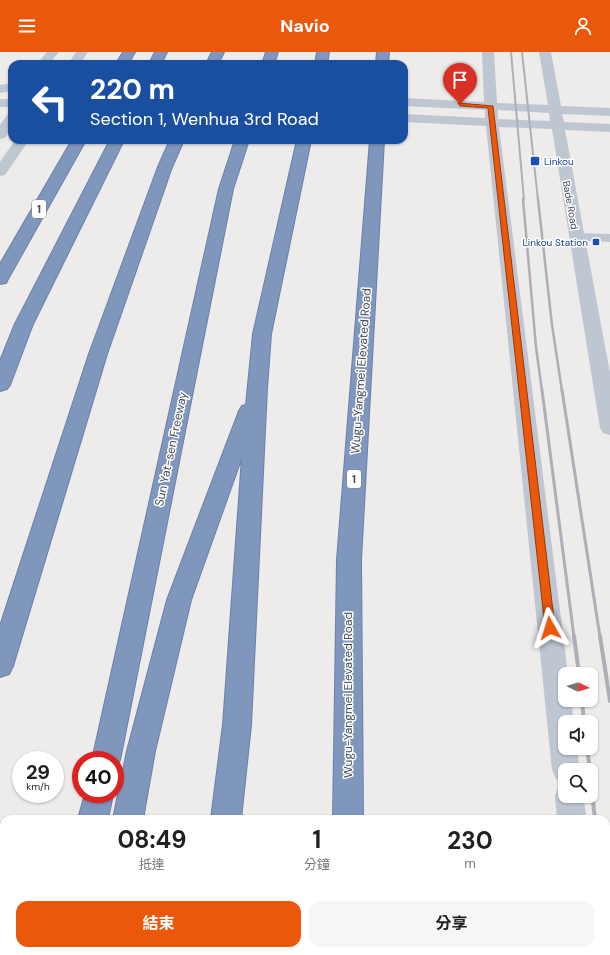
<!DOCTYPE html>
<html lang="zh-TW">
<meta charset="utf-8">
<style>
:root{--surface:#fff;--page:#f6f6f6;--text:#202124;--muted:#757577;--accent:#ea580c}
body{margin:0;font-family:"DM Sans","Noto Sans TC",sans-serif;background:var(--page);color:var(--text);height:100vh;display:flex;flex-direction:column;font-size:15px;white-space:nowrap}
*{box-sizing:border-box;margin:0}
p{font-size:13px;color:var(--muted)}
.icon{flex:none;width:22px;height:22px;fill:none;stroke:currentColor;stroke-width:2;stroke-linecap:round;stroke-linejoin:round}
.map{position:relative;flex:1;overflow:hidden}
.side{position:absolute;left:0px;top:763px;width:610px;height:140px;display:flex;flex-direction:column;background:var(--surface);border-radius:12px 12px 0 0;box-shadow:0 1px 3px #0004}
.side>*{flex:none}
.top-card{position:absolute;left:8px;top:8px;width:400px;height:84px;border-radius:12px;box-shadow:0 1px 3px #0004;background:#1a4fa0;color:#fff;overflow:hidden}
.needle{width:26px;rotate:95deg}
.fabs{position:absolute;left:558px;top:615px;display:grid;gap:8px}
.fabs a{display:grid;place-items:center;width:40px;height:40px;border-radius:8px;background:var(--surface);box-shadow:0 1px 3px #0004;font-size:20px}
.speed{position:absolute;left:12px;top:699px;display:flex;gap:8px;font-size:20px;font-weight:700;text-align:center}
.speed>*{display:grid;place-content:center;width:52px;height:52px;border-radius:50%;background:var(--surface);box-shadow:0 1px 3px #0004;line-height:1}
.speed small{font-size:10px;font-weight:400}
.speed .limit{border:6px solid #d22;background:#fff;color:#111}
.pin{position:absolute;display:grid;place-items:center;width:34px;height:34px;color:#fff;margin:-41px -17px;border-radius:50% 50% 50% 0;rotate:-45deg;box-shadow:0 0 4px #0007}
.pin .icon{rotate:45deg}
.me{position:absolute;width:44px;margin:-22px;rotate:354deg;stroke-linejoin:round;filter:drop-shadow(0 0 3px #0008)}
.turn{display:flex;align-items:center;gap:14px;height:84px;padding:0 16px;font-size:18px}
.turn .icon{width:52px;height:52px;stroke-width:2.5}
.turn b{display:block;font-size:28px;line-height:34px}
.eta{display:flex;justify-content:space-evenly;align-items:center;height:68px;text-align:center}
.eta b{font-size:24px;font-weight:700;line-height:28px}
.button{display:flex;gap:8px;margin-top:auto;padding:8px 16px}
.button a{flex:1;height:46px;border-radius:12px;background:var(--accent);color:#fff;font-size:16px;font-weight:700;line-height:46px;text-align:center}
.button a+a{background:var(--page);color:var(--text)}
header{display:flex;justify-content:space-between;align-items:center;height:52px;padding:0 16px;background:var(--accent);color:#fff;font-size:18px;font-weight:700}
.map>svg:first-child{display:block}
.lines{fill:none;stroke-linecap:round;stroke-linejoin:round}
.motorway-casing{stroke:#6c81a9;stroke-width:2}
.service{fill:#bec6d2;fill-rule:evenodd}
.tertiary{fill:#bec6d2;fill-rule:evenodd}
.motorway{fill:#8097bd;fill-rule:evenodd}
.rail-far3{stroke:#adafb6;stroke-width:2}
.rail-far2{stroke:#adafb6;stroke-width:2.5}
.rail-far1{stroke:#adafb6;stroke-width:3}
.rail{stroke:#adafb6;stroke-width:4}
.route{fill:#ea580c;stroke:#983908}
.transit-dot{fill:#1a4fb4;stroke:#fff;stroke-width:1.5}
.labels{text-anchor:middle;stroke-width:3;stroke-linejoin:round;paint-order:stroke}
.far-transit-label{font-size:10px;fill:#164399;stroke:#fff;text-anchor:start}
.far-street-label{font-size:10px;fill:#434c59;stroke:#fff}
.shield{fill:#fff;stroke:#7b828b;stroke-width:1}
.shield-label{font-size:11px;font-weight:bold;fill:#434c59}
.street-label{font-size:12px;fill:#434c59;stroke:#fff}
</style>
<header><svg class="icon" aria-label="menu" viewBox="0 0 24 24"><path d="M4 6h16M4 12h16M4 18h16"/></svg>Navio<svg class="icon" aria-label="person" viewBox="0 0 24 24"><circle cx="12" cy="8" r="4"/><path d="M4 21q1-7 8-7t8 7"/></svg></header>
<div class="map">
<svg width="610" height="903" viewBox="0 0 610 903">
<rect width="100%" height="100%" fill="#eeebeb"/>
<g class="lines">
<g class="motorway-casing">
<path id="motorway" d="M123,0H135L128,12H116Z
M155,0H167L161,12H149Z
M212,0H224L218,12H206Z
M266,0H278L274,12H262Z
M317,0H329L327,12H315Z
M377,0H389L388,12H376Z
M72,88H86L8,227L6,231L0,232V212Z
M110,88H124L33,272L10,333L7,337L0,339V309L15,272Z
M170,88H184L172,115L107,302L13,614L9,622L0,625V574L89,302L158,115Z
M235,88H249L233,137L120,708L115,717V708H92L219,137Z
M297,88H311L271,282L267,336L251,673L241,767H211L223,673L242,405L191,548L155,699L143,767H113L127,699L167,548L239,359L242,354L246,353L253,282Z
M370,88H384L361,508L363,767H333L337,508Z
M85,742H113L108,767H78Z
M49,899H81V903H49Z
M87,899H119L118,903H86Z
M193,899H225V903H193Z
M331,899H363V903H331Z"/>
</g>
<path class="service" d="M577,181L610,182V190L572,188L570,185L572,182Z"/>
<path class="tertiary" d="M47,0H59L49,12H37Z
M76,0H88L80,12H68Z
M482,0H494L497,51L548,53L539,0H551L561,54L610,56V64L562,62L564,70L610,72V80L565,78L610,321V383L603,381L600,376L552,77L499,75L568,622H565V648H571L574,670H565V696H577L580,718H565V731L556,727L552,718L486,74L404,70V62L485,66V58L404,54V46L484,50ZM498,58L549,61L550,69L498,67Z
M12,31V39L0,41V33Z
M0,47H12V55H0Z
M12,62V75L5,86L0,87V73L7,63Z
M15,88H29L5,123L0,124V110Z
M565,732V744H583L587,767H557L555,744L559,734Z
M0,879L4,880V899H61L62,903H0Z
M571,899H603L604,903H572Z"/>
<use href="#motorway" class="motorway"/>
<path class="rail-far3" d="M511,0L524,148
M522,0L538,148"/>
<path class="rail-far2" d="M523,147L536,295L542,339
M538,147L552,273L562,339"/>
<path class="rail-far1" d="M542,338L574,585
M562,338L600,585"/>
<path class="rail" d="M574,584L579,622
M600,584L610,649
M582,648L584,670
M587,696L590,718
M591,732L595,767
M602,899V903"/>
</g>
<path class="route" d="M458,51L493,54L555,576L550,580L545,576L488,56L460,54Z"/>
<g class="transit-dot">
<rect x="530" y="104" width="10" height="10" rx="2"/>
<rect x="592" y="186" width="8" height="8" rx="2"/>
</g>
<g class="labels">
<g class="far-transit-label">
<text x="544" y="113">Linkou</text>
<text x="588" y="194" text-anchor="end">Linkou Station</text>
</g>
<g class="far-street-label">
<text transform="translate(571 153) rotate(80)" y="4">Bade Road</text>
</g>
<g class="shield">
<rect x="32" y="148" width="14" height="18" rx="3"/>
<rect x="347" y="418" width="14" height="18" rx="3"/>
</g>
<g class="shield-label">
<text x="39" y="161">1</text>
<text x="354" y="431">1</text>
</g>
<g class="street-label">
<text transform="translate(361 319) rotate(-86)" y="4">Wugu-Yangmei Elevated Road</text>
<text transform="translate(171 397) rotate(-78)" y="4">Sun Yat-sen Freeway</text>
<text transform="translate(348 643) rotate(-90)" y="4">Wugu-Yangmei Elevated Road</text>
</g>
</g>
</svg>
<div class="fabs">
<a><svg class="needle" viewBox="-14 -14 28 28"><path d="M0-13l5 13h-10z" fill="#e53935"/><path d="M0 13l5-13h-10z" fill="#757577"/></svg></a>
<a><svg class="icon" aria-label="sound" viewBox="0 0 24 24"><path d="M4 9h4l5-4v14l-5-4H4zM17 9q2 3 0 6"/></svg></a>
<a><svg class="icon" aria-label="search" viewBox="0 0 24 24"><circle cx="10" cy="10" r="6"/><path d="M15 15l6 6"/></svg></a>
</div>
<div class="speed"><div>29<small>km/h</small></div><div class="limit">40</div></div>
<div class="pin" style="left:460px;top:52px;background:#d93025"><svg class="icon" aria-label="arrive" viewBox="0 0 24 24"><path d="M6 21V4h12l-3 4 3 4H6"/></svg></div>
<svg class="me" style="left:550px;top:576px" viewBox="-20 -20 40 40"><path d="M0-17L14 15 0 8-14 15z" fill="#ea580c" stroke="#fff" stroke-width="4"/></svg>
<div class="top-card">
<div class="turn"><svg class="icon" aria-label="left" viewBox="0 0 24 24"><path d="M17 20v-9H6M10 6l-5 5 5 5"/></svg><div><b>220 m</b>Section 1, Wenhua 3rd Road</div></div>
</div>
<section class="side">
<div class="eta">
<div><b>08:49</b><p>抵達</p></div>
<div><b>1</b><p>分鐘</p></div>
<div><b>230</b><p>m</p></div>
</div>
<div class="button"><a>結束</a><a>分享</a></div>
</section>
</div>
